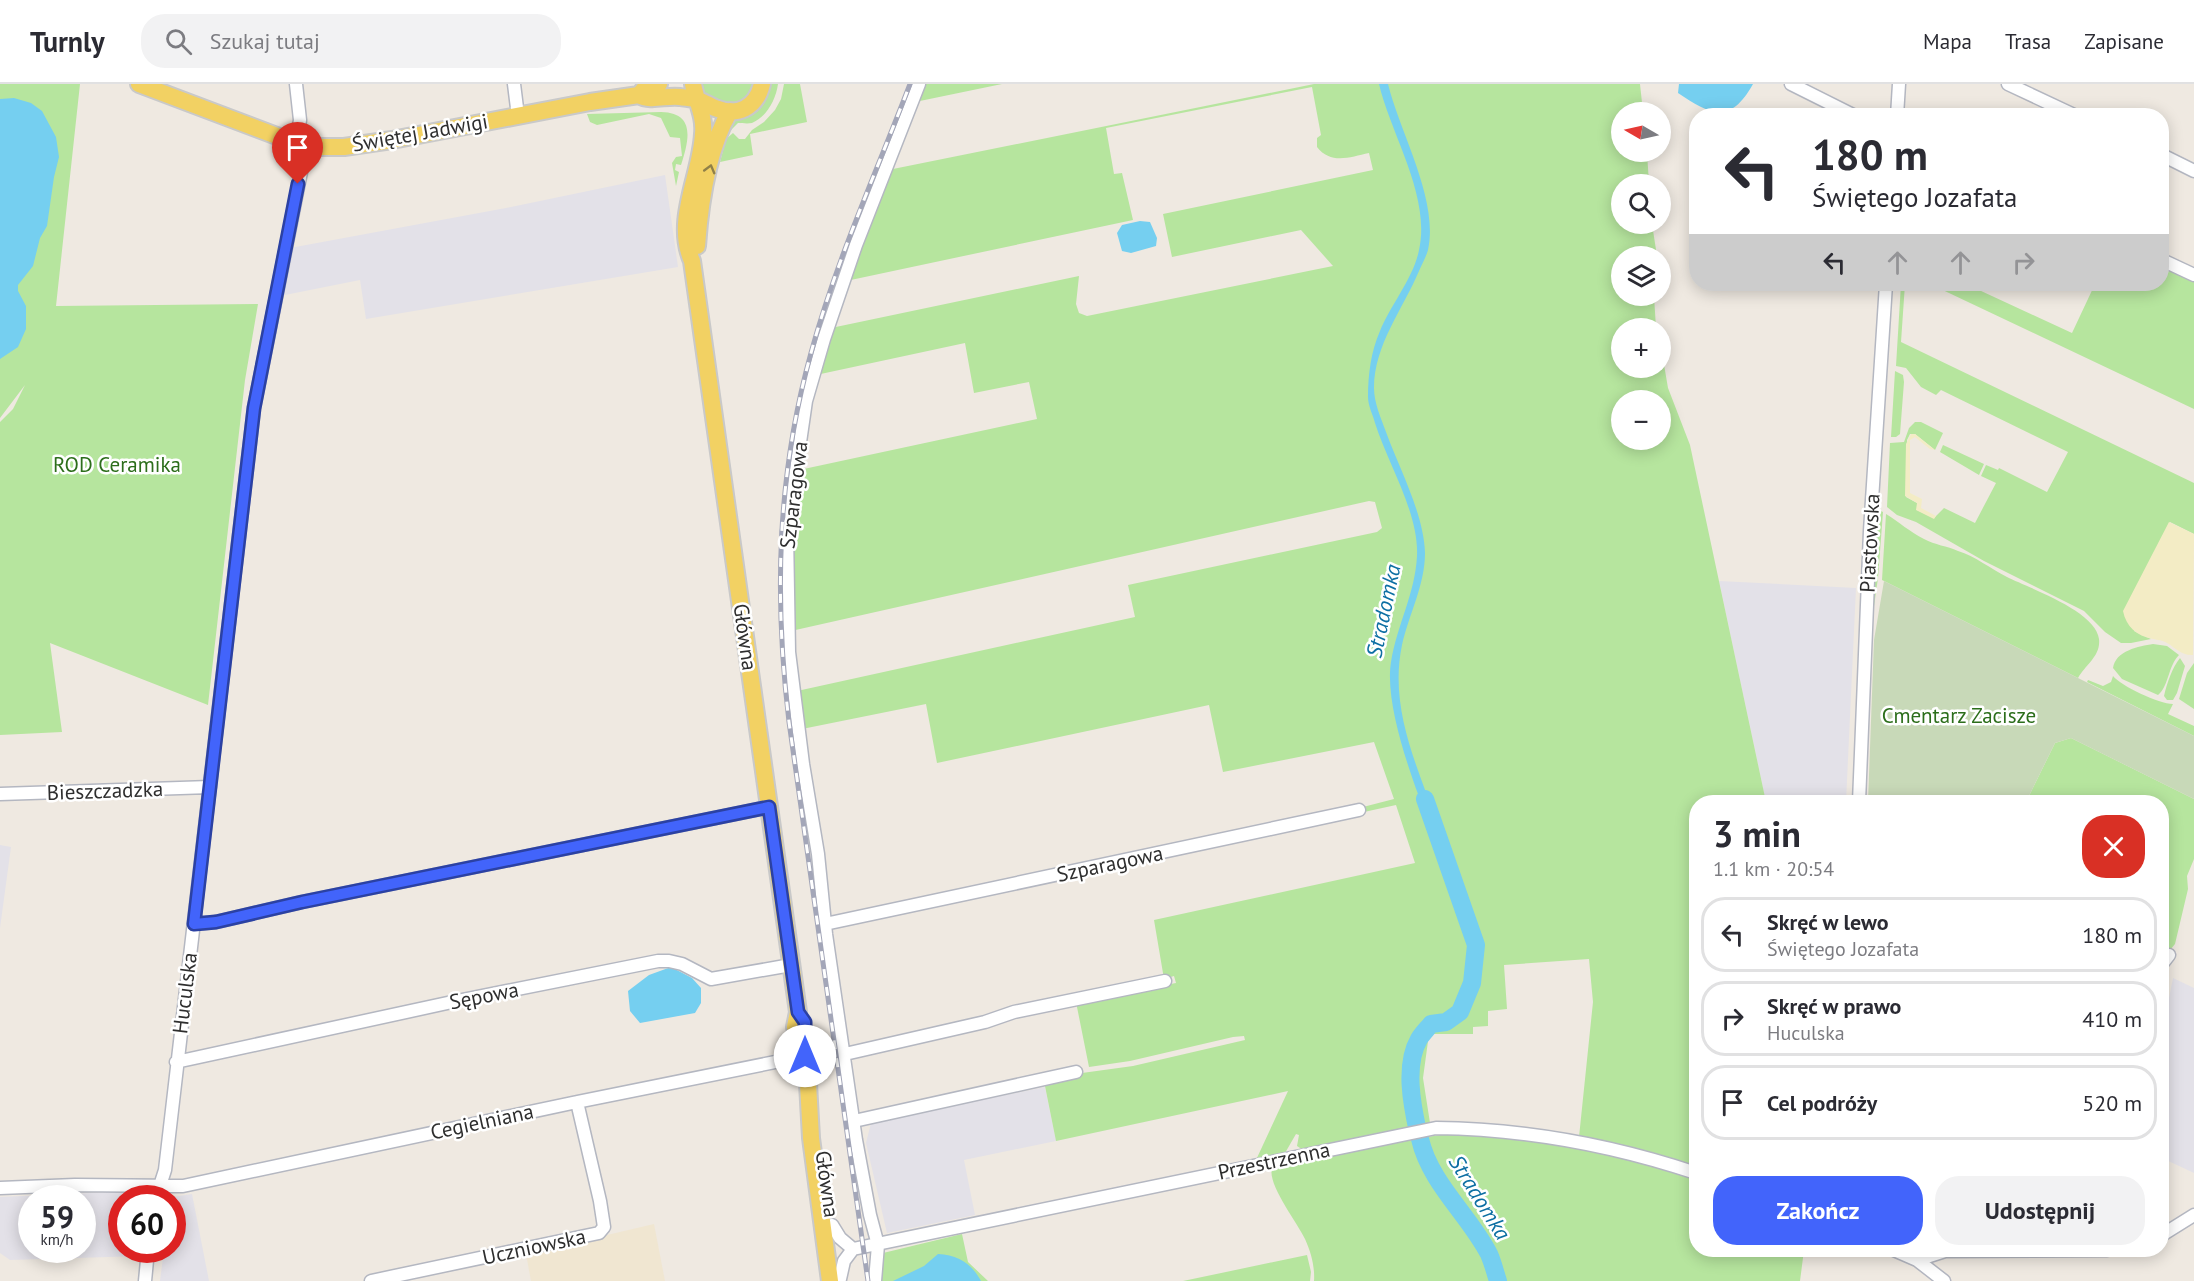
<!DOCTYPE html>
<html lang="pl">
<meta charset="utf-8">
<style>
:root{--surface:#fff;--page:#f2f2f3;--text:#2b2b33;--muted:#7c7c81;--line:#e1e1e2;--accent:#4264fb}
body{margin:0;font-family:"PT Sans",sans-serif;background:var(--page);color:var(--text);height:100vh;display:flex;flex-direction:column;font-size:22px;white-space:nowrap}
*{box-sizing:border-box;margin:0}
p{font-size:20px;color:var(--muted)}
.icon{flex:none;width:33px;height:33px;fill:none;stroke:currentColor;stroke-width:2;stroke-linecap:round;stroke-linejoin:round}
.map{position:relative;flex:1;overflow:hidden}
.side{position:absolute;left:1689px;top:711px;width:480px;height:462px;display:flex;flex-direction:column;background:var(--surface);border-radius:24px;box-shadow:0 3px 15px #0003}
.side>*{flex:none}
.guide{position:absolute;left:1689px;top:24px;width:480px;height:183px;border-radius:24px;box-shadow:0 3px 15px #0003;background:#fff;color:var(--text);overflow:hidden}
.needle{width:39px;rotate:279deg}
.controls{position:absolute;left:1611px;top:18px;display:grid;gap:12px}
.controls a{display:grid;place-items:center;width:60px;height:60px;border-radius:50%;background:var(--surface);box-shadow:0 3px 15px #0003;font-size:30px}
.speed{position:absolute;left:18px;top:1101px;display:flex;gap:12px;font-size:30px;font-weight:700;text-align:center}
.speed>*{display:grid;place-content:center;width:78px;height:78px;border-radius:50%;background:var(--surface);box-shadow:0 3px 15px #0003;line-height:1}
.speed small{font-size:15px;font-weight:400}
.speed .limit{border:9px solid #d22;background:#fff;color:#111}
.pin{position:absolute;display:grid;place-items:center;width:51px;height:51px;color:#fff;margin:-62px -26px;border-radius:50% 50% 50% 0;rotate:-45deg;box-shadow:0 0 6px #0007}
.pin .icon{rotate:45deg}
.me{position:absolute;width:66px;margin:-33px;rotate:0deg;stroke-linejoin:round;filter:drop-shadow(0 0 4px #0008)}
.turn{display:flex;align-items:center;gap:21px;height:126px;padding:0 24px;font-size:27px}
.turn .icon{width:78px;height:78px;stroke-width:2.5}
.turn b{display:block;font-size:42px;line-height:51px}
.lanes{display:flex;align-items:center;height:57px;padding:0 24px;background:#0003;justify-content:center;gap:30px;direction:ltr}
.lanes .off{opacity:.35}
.round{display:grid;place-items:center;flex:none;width:63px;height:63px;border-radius:24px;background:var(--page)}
.overview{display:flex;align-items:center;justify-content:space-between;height:102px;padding:0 24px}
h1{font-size:36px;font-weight:600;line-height:45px}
.button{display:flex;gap:12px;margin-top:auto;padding:12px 24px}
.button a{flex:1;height:69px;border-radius:24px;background:var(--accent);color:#fff;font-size:24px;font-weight:600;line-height:69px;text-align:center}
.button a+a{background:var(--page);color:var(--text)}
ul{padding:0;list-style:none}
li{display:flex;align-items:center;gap:18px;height:75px;margin:0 12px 9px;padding:0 12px;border:3px solid var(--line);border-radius:24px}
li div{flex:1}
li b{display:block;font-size:22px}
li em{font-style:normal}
header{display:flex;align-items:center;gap:36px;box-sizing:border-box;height:84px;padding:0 30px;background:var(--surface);border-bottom:2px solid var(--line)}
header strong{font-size:28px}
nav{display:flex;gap:33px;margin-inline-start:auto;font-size:21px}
.search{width:420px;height:54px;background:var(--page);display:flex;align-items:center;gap:15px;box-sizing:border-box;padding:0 21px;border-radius:24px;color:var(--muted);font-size:22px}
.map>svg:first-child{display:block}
.industrial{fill:#e3e1e8;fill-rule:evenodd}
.education{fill:#f0e6d1}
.green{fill:#b6e59e;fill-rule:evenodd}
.sand{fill:#f3ecc5}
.cemetery{fill:#c8d9b8}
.water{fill:#75cff0}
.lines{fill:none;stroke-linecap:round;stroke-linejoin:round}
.river{stroke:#75cff0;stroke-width:18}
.minor-casing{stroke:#b4b7c1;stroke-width:15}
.major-casing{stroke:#c9c9c9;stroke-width:20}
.minor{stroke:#fff;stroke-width:12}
.major{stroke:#f2d163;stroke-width:16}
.rail-casing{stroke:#a3a6b8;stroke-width:5}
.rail{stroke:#fff;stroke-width:3;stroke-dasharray:9;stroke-linecap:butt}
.oneway{stroke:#908048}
.route-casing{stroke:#2b41a3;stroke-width:15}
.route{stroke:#4264fb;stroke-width:10}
.labels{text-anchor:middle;stroke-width:5;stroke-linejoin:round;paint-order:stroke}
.street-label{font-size:21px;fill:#2e2e2e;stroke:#fff}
.park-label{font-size:21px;fill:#2c6e1b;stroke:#fff}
.water-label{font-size:22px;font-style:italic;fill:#0d6fa3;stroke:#fff}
</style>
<header>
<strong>Turnly</strong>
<div class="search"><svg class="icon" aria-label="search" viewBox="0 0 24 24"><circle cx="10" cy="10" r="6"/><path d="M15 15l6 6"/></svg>Szukaj tutaj</div>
<nav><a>Mapa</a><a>Trasa</a><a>Zapisane</a></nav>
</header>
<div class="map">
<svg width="2194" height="1197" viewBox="0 0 2194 1197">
<rect width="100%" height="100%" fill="#efe9e1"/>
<path class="industrial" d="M665,91L678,183L366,235L360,196L280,212L290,164L511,123Z
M1719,497L1856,504L1846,718H1766Z
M0,761L11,763L0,844Z
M2173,894L2194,904V1089L2162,1074V949Z
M1045,1003L1056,1057L964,1076L975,1131L887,1149L866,1059L871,1039Z
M136,1107L144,1114H122V1166H142L141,1172L10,1176L0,1169V1113ZM32,1114H82V1166H32Z
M192,1110L209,1197H160L164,1166H172V1113Z"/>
<path class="education" d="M654,1140L665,1197H531L526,1170Z"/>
<path class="green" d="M0,0H80L56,222L258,220L245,296L208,621L50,559L62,648L0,651V338L13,325L25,301L0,334Z
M701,0H755L745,16L730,22L706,11Z
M769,0H778C776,15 767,33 752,39C747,40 742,39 738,39L723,54L733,38L748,31Z
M784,0H800L807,38L750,50L753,71L720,78L726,55L733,49L739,55H745L752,46L764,38L775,26L781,15Z
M922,0H1002L915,18Z
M1314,0H1640L1643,28H1622V68H1647L1649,100H1622V140H1652L1657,172H1622V212H1654L1656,244H1622V284H1660L1661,263L1668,304L1690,361L1766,718H1696V982L1693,983L1691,1009L1696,1010V1084L1652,1069L1579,1053L1593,918L1589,875L1504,881L1507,925L1488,927V942L1473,943V950H1429L1423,994L1430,1039L1303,1066L1297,1062L1299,1051L1296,1050L1285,1069L1256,1076L1288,1007L1056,1057L1044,997L1082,989L1133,982L1245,956L1244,952L1233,953L1130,977L1089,983L1076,918L1176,899L1174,892L1164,895L1154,836L1415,779L1396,721L1364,728L1363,723L1394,715L1374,658L1223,688L1209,621L937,679L926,620L802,645L797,607L1135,533L1128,501L1377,448L1382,444L1375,418L1369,417L791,547L790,448L799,386L1037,335L1029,298L974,309L965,259L816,291L831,244L1079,192L1076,220L1079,229L1087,232L1333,182L1301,146L1172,173L1163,130L1373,86L1369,69C1350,73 1331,81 1317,63V54L1321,51L1312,3L1106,44L1114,90L1122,89L1133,136L846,197L888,86ZM1622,316H1660V356H1622Z
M661,28C696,29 689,56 681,81L676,80L675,86L679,88L676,102L672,79L676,73L682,72L680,54L670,53L661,34L649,30L597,41L590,38L587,30Z
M2162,179L2194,194V325L1930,200H1966L2072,249L2095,200H2162Z
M1901,200H1905L1901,258L2194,399V450L2170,438L2134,547L2151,555L2131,559H2121L2105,548L2084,527L1984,477L1916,438L1897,431L1887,423L1890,359L1904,358L1909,344L1915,338H1921L1943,349L1935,366L1915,350H1910L1907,356L1906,413L1917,419V426L1934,434L1944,424L1975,439L1996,399L1981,392L1986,381L1998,386L1999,384L2047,408L2068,368L1941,306L1936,311L1921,303L1906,284L1896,282Z
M1895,287L1903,291L1904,298L1900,350L1896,353H1891Z
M1943,361L1984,380L1979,391L1940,368Z
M1879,426L1883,428L1878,494L1872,536L1877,427Z
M1886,430C1899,438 1910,448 1924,455C1935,461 1947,462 1958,467C1975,472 1991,485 2007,493C2029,504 2096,527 2099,555C2101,572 2085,581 2078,594L1882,496Z
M2153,560L2167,562L2179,571C2168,582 2169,602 2158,611L2122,595L2113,584C2115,567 2139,562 2153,560Z
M2180,574L2185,582L2177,609L2173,616H2167L2164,612C2167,599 2172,584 2180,574Z
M2194,579V625L2179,615L2187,589Z
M2113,592C2121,602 2159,620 2173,620L2168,630L2194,642V652L2087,598L2088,596L2103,602L2111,598Z
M2071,654L2194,715V775L2187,792L2188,805L2175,860L2162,876V718H2026L2055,659Z
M1447,1050C1532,1052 1616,1068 1696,1095V1166H1804L1800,1197H1314C1315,1183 1311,1168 1305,1155C1297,1138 1267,1100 1272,1084L1380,1060Z
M962,1150L968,1178L988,1197H878L883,1169Z
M1307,1171L1311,1188L1310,1197H1183Z"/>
<path class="sand" d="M1911,350H1915L1935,366L1930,365L1915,353L1910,356V409L1922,415L1921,424L1936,432L1934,435L1916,426L1917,419L1905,412L1906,360Z
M2169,438L2194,450L2193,571C2182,572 2176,564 2167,559C2162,556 2158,556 2153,555C2136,552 2126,542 2123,527Z"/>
<path class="cemetery" d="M1884,497L2194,652V715L2071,654L2055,659L2026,718H1868L1874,556Z"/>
<path class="water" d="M1379,0H1388C1400,49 1439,116 1428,166C1426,173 1422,180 1419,187C1403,225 1374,261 1374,304C1374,319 1381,334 1386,348C1399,384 1424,430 1425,469C1425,501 1409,530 1402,561C1389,623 1416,679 1436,736L1429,739C1413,698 1384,621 1391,578C1397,541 1415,510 1417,472C1419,429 1388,380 1375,339C1373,331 1368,322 1368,313C1368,291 1371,267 1380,247C1390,222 1414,193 1419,166C1431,112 1391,51 1379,0Z
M1679,0H1753C1730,41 1711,31 1678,9Z
M14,14L31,19L42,27L56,53L59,73L54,93L47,142L40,154L33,182L18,201V207L26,222V245L18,263L0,275V15Z
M1140,137L1150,138L1157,154L1156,162L1131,169L1122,167L1117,149L1122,141Z
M671,883L692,894L701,904V919L695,929L640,939L630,927L628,907L649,891Z
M938,1170C958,1171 972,1180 981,1197H893L924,1182Z"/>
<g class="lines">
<path class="river" d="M1418,1048C1412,1021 1404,981 1419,955C1422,950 1427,945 1431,940L1446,938L1460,928L1472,899L1476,861L1425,715
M1420,1055C1430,1099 1469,1131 1489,1170C1493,1179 1495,1188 1498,1197"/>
<g class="minor-casing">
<path id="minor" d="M296,0L300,36L296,61
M514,0L518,32
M1791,0L1855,32
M2008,0L2076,32
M1897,32L1899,0
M2162,71L2194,87
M2162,176L2194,191
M0,710L210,703
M1859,718L1870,447L1886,200
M194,840L216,838L302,818L769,723
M825,840L1359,726
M2162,880L2169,871
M845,970L985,938L1014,928L1165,897
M176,978L452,918L658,877H669L682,880L711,895L791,881
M854,1037L1076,988
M0,1104L75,1101L183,1102L577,1018L805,972
M156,1114L165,1086L254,324L306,63
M832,1141L840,1154L853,1165
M2162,1151L2194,1131
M1894,1166L1917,1176L1944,1197
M1917,1176L1945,1167L2107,1166
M840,1195L844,1177L853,1165L1436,1044C1525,1045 1612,1061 1696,1089
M145,1197L148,1166
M371,1197L599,1149L604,1143L600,1117L577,1018
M875,1197L878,1161L870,1131L856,1056L826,850L818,770L803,680L789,568L787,448L806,317L824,255L856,161L919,0"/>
</g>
<g class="major-casing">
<path id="major" d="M139,0L306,63H344L392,56L590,18L639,11L645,4L659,0
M693,0C696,17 705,32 703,50C701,91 674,136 692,177L798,928L795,943L805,972
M639,11C651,18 666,11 680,13C686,14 693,14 698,16C704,18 710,22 715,24C738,33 756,24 762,0
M697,162C700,119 708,64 730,27
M806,963L811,1054L830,1197"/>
</g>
<use href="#minor" class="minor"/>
<use href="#major" class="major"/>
<g class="rail-casing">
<path id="rail" d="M868,1197L789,638C774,513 777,391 811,269C836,177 876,89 910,0"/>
</g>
<use href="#rail" class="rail"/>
</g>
<defs><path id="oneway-chevron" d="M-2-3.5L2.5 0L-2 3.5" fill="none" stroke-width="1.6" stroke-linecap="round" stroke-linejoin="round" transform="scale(1.5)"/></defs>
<use class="oneway" href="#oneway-chevron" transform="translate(710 85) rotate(-75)"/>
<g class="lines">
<g class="route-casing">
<path id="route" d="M298,100L254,324L194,840L216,838L302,818L769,723L798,928L805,938V972"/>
</g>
<use href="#route" class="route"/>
</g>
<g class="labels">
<g class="street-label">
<text transform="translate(420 49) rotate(-10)" y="7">Świętej Jadwigi</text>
<text transform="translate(794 411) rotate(-83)" y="7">Szparagowa</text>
<text transform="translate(1870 459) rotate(-87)" y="7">Piastowska</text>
<text transform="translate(745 553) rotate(82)" y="7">Główna</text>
<text transform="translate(105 707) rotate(-2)" y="7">Bieszczadzka</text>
<text transform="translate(1110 780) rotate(-12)" y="7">Szparagowa</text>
<text transform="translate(185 909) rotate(-83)" y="7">Huculska</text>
<text transform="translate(484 912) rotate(-11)" y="7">Sępowa</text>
<text transform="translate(482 1038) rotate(-12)" y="7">Cegielniana</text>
<text transform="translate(1274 1077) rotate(-12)" y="7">Przestrzenna</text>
<text transform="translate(827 1100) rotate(82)" y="7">Główna</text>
<text transform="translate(534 1163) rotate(-12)" y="7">Uczniowska</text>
</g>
<g class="park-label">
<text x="117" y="388">ROD Ceramika</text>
<text x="1959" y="639">Cmentarz Zacisze</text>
</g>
<g class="water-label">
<text transform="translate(1383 527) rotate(-78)" y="8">Stradomka</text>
<text transform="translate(1480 1113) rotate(58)" y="8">Stradomka</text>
</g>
</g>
</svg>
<div class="controls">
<a><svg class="needle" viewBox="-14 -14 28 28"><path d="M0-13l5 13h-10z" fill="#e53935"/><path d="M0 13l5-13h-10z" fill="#7c7c81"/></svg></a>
<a><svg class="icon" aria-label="search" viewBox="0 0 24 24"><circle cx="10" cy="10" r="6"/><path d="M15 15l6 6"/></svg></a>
<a><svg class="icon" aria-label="layers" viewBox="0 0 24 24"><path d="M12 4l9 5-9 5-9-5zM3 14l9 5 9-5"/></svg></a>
<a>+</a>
<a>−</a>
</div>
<div class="speed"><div>59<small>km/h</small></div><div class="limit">60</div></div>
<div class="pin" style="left:298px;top:100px;background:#d93025"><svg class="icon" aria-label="arrive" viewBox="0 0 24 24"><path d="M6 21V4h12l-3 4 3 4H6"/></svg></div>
<svg class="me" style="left:805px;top:972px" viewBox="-20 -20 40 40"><circle r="19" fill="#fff"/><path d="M0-13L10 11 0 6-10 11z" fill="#4264fb"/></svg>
<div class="guide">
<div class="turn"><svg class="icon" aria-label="left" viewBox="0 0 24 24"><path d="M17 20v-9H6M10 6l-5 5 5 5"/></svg><div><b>180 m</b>Świętego Jozafata</div></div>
<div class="lanes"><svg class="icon" aria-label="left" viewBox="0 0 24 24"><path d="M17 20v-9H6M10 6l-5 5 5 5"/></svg><svg class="icon off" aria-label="ahead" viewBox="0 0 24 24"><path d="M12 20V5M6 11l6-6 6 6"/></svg><svg class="icon off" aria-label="ahead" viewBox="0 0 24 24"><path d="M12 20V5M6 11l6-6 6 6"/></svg><svg class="icon off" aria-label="right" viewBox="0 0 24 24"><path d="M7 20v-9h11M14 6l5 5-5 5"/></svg></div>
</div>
<section class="side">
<div class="overview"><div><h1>3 min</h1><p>1.1 km · 20:54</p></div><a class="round" style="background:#d93025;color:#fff"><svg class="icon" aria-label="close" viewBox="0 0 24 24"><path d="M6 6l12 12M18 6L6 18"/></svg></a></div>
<ul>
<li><svg class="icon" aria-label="left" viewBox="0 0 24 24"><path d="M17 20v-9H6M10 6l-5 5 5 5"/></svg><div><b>Skręć w lewo</b><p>Świętego Jozafata</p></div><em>180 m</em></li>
<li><svg class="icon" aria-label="right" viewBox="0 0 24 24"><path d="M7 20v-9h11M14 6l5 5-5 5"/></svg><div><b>Skręć w prawo</b><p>Huculska</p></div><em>410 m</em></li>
<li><svg class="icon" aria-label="arrive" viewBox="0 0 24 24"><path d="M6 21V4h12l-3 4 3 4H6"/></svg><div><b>Cel podróży</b></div><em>520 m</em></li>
</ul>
<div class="button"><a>Zakończ</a><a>Udostępnij</a></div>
</section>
</div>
